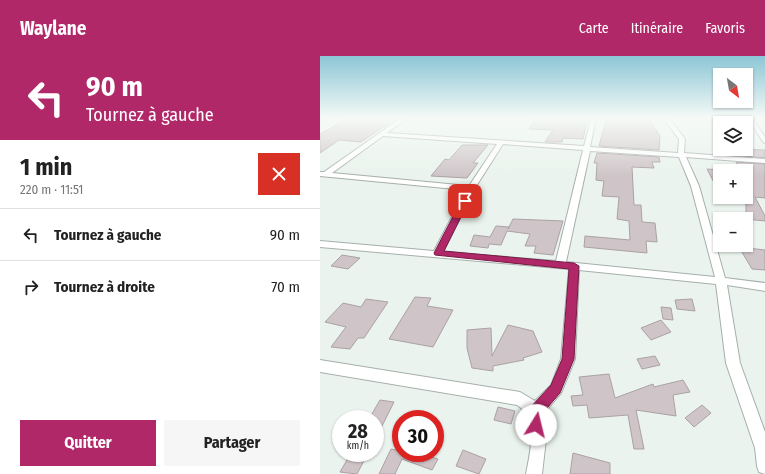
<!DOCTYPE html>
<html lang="fr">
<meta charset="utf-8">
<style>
:root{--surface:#fff;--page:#f6f6f6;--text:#222;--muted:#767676;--line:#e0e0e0;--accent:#b12869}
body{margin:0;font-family:"Fira Sans Condensed",sans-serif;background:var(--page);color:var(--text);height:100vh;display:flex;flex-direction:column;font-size:15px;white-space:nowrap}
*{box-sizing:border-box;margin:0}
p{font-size:13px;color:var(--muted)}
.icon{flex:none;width:22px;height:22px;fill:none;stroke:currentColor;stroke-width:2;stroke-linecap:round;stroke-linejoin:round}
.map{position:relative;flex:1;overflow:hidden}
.details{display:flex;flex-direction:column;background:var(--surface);width:320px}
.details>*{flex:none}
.hud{background:#b12869;color:#fff;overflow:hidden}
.needle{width:26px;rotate:149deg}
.controls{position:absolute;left:393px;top:12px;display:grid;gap:8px}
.controls a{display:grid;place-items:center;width:40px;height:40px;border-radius:0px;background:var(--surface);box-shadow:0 1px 3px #0004;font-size:20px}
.speed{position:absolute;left:12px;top:354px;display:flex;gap:8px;font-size:20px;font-weight:700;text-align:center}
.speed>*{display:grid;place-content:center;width:52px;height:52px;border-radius:50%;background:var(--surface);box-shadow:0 1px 3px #0004;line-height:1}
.speed small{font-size:10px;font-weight:400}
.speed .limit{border:6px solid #d22;background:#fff;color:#111}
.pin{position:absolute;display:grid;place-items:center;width:34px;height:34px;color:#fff;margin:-17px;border-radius:8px;box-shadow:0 2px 6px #0006}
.me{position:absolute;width:44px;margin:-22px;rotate:9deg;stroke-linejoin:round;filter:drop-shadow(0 0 3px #0008)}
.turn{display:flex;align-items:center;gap:14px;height:84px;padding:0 20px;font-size:18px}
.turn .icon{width:52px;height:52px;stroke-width:2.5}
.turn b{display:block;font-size:28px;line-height:34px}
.round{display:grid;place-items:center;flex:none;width:42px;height:42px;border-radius:0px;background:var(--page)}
.summary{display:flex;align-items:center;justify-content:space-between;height:68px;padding:0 20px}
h1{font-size:24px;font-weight:700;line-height:30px}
.button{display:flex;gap:8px;margin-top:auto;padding:8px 20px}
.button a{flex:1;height:46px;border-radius:0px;background:var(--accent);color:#fff;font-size:16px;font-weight:700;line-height:46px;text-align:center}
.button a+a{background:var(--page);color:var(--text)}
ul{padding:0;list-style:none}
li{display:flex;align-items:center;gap:12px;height:52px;padding:0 20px;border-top:1px solid var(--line)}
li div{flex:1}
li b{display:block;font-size:15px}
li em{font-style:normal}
header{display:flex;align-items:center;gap:24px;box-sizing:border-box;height:56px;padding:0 20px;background:var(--accent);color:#fff}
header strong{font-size:19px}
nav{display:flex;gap:22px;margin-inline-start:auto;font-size:14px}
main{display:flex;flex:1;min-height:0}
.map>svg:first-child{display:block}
.building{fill:#cfc5c8;stroke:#aba1a4}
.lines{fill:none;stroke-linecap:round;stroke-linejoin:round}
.street-casing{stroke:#a7afaa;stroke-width:2}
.street{fill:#fff;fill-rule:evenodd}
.route{fill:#b12869;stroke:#731a44}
</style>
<header>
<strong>Waylane</strong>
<nav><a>Carte</a><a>Itinéraire</a><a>Favoris</a></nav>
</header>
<main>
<section class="details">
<div class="hud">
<div class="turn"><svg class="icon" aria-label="left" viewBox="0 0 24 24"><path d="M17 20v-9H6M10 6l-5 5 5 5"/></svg><div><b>90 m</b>Tournez à gauche</div></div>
</div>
<div class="summary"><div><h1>1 min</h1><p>220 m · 11:51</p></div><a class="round" style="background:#d93025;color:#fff"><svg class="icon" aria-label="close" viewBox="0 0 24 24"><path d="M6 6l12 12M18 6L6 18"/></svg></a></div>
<ul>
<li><svg class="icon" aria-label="left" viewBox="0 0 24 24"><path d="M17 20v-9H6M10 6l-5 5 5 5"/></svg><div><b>Tournez à gauche</b></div><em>90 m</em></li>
<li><svg class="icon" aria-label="right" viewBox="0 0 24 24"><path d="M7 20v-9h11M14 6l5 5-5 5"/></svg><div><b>Tournez à droite</b></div><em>70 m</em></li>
</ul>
<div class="button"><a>Quitter</a><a>Partager</a></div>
</section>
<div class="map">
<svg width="445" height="418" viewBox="0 0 445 418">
<rect width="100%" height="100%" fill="#eaf3ed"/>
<path class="building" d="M29,62H77L41,86L19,84L0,97V78Z
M216,62L267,66L263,83L243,82L242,86H225L233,74L209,73Z
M287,62L329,63L340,80L339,94L279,90Z
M142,89H168L153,107H158L147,122L111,120L125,103L129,104Z
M409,93L445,94V102L412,99Z
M277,97L339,101L340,106H332L334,112L312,111L314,149H321L322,166L335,167L337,186L326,185L327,197L264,191L265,180L310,184L309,165L297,163L299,141L282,140L284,125L276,124L277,107H274Z
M416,106L445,108V142L435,141L445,160V165L426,163V115H420Z
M387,113L400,114V138Z
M193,163L243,165L233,199L214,197L216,190H205L210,178L187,175L181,189L169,188L168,192L150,190L154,179L170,181L176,170L189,171L188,173Z
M419,191L445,194V214L432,213Z
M22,199L40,202L28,213L11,210Z
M95,241L111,242L107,250L133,254L113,291L69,283Z
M46,243L68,246L44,282H38L30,293L11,291L26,271L5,266L23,247L41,251Z
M372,243L375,255L357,253L355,244Z
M341,251L351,252L353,264L343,263Z
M341,264L351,276L331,284L321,272Z
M188,269L213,275L222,296L203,302L204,304L173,310V315L152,312L147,292V274L171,272L172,300Z
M335,300L340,309L322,313L317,303Z
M289,318L295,342L333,328L334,331L363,324L370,336L353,339L356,360L316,354L324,393H314L308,359L269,362L267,349L253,350L251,340L263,339L259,321Z
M60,344L74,346L55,384V363H49Z
M382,349L391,357L374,371L365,362Z
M178,351L195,355L191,368L174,364Z
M71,393L81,395V397H99L118,403L112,414L82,403L75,418H59Z
M143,394L166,403L159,418L136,410Z
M31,397H48L37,418L20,416Z
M253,397L290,407V418H250Z"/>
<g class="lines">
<g class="street-casing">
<path id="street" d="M0,62H6L0,66Z
M81,62H87L67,77L264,90L271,64L252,62H276L270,91L358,97L359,83L343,62H349L365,83L364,97L445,103V107L366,101L379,130L405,222L445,227V235L407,229L420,307L445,376V418L439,416L437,410L435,392L406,307L396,228L259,214L255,303L241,337L222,359L226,383L222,418H206C210,397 219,363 197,349L0,316V304L200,336L215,345L231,329L241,303L249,213L0,191V185L114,195L146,134L0,120V116H4ZM63,80L177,88L149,130L12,117ZM183,88L263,94L236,205L123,196L155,132ZM270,95L359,101L371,130L395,221L246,206Z
M428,62H432L445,81V87L443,86Z"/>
</g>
<use href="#street" class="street"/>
</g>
<linearGradient id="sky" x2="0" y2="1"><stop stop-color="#8cc6d6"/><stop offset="0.52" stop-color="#f6faf7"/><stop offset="1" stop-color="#f6faf7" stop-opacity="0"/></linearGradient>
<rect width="445" height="120" fill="url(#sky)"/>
<path class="route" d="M145,143L149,145L124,195L254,207L259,210L254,303L240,337L221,359L223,369L221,374L216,376L211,374L207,357L209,353L231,329L242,303L249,213L115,199L114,197L141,145Z"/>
</svg>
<div class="controls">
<a><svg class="needle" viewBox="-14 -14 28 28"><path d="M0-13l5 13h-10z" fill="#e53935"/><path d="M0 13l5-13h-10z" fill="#767676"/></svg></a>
<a><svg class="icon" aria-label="layers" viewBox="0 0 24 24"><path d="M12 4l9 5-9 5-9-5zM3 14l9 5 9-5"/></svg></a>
<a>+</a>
<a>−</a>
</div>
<div class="speed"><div>28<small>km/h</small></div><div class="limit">30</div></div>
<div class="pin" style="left:145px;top:145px;background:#d93025"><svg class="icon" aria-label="arrive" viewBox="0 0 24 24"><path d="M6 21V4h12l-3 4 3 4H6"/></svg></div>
<svg class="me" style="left:216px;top:369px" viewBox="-20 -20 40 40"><circle r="19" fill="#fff"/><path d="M0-13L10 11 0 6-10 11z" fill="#b12869"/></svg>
</div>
</main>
